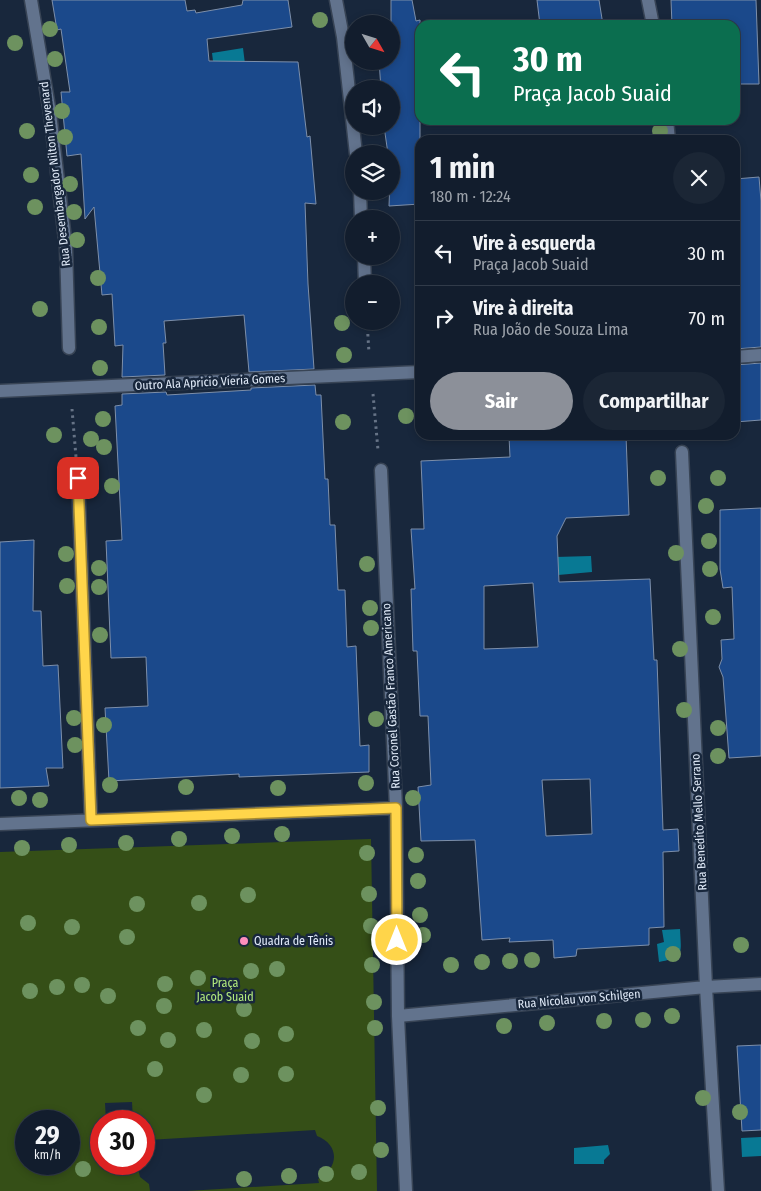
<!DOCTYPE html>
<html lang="pt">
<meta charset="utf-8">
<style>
:root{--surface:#121d2d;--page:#1b2635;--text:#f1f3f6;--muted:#9ca2aa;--line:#313b49;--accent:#8c9099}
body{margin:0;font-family:"Fira Sans Condensed",sans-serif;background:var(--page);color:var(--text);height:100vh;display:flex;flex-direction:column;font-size:19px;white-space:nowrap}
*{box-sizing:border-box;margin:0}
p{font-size:16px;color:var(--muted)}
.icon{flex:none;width:28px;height:28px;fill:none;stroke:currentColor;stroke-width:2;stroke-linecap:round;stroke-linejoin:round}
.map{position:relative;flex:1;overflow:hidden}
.sheet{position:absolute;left:415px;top:135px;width:325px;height:305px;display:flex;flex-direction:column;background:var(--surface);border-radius:15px;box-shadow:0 2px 8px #0003,0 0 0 1px var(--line)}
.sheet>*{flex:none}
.top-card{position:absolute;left:415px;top:20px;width:325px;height:105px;border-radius:15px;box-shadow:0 2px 8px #0003,0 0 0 1px var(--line);background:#0b6e4f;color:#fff;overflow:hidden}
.needle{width:32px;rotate:129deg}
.controls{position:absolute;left:345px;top:15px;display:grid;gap:10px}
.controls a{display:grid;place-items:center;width:55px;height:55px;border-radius:50%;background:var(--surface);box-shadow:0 2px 8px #0003,0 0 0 1px var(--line);font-size:25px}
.speed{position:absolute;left:15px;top:1110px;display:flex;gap:10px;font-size:25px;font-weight:700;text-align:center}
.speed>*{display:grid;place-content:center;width:65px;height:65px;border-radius:50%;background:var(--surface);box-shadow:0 2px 8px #0003,0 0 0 1px var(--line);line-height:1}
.speed small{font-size:12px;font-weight:400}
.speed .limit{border:8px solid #d22;background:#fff;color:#111}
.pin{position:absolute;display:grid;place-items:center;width:42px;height:42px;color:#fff;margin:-21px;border-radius:10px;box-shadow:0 2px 8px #0006}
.me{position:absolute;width:55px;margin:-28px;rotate:0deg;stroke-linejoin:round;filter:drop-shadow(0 0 4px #0008)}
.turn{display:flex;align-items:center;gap:18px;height:105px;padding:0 15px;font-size:22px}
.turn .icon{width:65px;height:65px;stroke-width:2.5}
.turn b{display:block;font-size:35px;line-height:42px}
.round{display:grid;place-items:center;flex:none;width:52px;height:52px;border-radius:26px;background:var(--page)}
.headline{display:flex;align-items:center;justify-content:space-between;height:85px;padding:0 15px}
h1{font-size:30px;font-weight:700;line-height:38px}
.button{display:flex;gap:10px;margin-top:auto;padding:10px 15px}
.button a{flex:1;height:58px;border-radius:30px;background:var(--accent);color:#fff;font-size:20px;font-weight:700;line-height:58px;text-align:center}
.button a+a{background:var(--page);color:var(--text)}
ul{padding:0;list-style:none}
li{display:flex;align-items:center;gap:15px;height:65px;padding:0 15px;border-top:1px solid var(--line)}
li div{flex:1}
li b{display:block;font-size:19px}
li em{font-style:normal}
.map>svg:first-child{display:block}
.green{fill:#354f17;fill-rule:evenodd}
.water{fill:#087994}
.building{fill:#1b498b;stroke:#7d8faa;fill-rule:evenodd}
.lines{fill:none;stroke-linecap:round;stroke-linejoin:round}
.pedestrian-casing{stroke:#384455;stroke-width:15}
.minor-casing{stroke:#384455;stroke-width:15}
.path{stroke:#667386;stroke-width:3;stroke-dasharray:2.5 4;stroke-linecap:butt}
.pedestrian{stroke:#62738d;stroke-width:12}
.minor{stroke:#62738d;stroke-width:12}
.tree{fill:#6d925f}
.route-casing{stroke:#a68a30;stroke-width:12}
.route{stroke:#ffd54a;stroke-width:9}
.poi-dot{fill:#fe8ebb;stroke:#18273c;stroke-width:2}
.labels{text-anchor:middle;stroke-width:5;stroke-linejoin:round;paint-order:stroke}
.street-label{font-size:12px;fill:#e0eaf8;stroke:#18273c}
.poi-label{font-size:12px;fill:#e0eaf8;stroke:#18273c;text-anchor:start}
.park-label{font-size:12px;fill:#b2e97c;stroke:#18273c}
</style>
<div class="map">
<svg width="761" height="1191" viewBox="0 0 761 1191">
<rect width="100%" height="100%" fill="#18273c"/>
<path class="green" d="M371,839L377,1191H187L319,1183L318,1179C339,1168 340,1145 317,1136L315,1130L148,1140L147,1148L144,1151V1121H133L132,1102L105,1103L106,1121H101V1164H137L140,1177L149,1184L150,1191H0V852ZM26,1121H69V1164H26Z"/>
<path class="water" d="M243,48L245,64L214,69L212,53Z
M591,556L592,572L558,575L555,557Z
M680,929C681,953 685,957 659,962L657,944L664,942L662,930Z
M761,1137V1156L742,1157L741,1138Z
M608,1145L610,1154L604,1160V1164H574V1148Z"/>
<path class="building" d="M52,0H185L187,11L195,10L196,13L242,5L243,0H288L292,27L207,39L209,61L298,62L307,137L310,136L316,204L305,203L308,284L314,369L249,372L244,315L164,321L166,343H163L165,375L122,377L123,345L115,346L112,294L102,295L94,207L85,219L81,154L67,156L61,92H70L61,29L57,30Z
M391,0H412L416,21L420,20V204L389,206L391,154H388L384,126H391V89H381L379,61H391Z
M537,0H599L603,25H540Z
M671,0H756L759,84H735V25H672Z
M759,177L761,201V347L735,349V179Z
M761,363V420L735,422V365Z
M315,385L316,395H321L325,479H328L330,525H335L338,590H345L347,647L356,646L360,746L369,745V772L239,777V774L109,781L105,708L148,706L146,657L111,658L106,541L122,540L115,406L122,405V394L166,392L167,395L251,390V388Z
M528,435H626L629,515L566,518L557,536L559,582L650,579L654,660H657L663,830L678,829L679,851L663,852L664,927L649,928V945L577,949L576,956L554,958L553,940L509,942L510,938L482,940L475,840L421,841L418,787L431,785L428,716H420L417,651H413L411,589H415L411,529H424L421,461L510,457L509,436ZM533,583L538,647L484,649V586ZM590,779L592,834L546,836L542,780Z
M761,508V756L729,758L723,677L719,667L722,659L721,640L734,639L732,587L723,588L720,569V510Z
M34,540L33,611H41L43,666L58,665L63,768H46L49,786L0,788V542Z
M761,1045V1130L742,1131L737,1046Z"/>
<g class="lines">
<g class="pedestrian-casing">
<path id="pedestrian" d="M735,357L761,355
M0,391L420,372"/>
</g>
<g class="minor-casing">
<path id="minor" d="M31,0L50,113L66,248L69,348
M336,0L343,37L356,154
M648,0L653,25
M667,120L669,140
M360,191L361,219
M364,256L365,284
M682,452L706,987L718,1191
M381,470L396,808L398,1016L406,1191
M78,478L91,820
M0,824L396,808
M398,1016L706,987L761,984"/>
</g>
<path class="path" d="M367,321L369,353
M373,394L378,450
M72,409L76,457"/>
<use href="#pedestrian" class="pedestrian"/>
<use href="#minor" class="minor"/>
</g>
<g class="tree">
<circle cx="320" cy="20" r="8"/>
<circle cx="50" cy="29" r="8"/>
<circle cx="15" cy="43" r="8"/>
<circle cx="55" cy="59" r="8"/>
<circle cx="62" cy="111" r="8"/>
<circle cx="27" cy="131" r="8"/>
<circle cx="660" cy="131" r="8"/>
<circle cx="65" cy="137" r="8"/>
<circle cx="31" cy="175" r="8"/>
<circle cx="70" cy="184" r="8"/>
<circle cx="35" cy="207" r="8"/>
<circle cx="74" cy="212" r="8"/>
<circle cx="77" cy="240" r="8"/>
<circle cx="98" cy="278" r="8"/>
<circle cx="40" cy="309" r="8"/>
<circle cx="342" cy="323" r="8"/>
<circle cx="99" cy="327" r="8"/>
<circle cx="344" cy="355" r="8"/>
<circle cx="100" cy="368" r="8"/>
<circle cx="406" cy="416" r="8"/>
<circle cx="103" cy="419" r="8"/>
<circle cx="343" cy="422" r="8"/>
<circle cx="54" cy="435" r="8"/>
<circle cx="91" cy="439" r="8"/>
<circle cx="104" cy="447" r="8"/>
<circle cx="658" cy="478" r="8"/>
<circle cx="718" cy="478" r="8"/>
<circle cx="112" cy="486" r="8"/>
<circle cx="706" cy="506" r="8"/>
<circle cx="709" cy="541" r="8"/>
<circle cx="676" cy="553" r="8"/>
<circle cx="66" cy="554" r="8"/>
<circle cx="367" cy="564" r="8"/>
<circle cx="99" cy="568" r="8"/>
<circle cx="710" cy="569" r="8"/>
<circle cx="67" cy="586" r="8"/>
<circle cx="99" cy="587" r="8"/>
<circle cx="370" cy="608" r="8"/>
<circle cx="713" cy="617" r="8"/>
<circle cx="371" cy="628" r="8"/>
<circle cx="100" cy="635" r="8"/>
<circle cx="680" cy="649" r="8"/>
<circle cx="684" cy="710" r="8"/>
<circle cx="74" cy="718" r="8"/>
<circle cx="376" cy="719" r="8"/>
<circle cx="104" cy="725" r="8"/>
<circle cx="718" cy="728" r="8"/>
<circle cx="75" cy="745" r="8"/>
<circle cx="718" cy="756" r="8"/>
<circle cx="366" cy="783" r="8"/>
<circle cx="110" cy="785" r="8"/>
<circle cx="186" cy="787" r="8"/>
<circle cx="278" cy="788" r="8"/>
<circle cx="19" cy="798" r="8"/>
<circle cx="413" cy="798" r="8"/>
<circle cx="40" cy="800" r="8"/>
<circle cx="282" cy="834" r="8"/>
<circle cx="232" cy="836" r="8"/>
<circle cx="179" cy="839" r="8"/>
<circle cx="126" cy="843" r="8"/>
<circle cx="69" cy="845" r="8"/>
<circle cx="22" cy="848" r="8"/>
<circle cx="367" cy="853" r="8"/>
<circle cx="416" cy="855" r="8"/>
<circle cx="418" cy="881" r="8"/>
<circle cx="369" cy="894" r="8"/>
<circle cx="248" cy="895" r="8"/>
<circle cx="199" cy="903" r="8"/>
<circle cx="137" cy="904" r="8"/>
<circle cx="420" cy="915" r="8"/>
<circle cx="28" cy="923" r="8"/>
<circle cx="371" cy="926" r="8"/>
<circle cx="72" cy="927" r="8"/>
<circle cx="423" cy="935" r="8"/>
<circle cx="127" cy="937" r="8"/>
<circle cx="741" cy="945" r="8"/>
<circle cx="673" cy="954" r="8"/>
<circle cx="532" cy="960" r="8"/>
<circle cx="510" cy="961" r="8"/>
<circle cx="482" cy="962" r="8"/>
<circle cx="372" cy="965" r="8"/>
<circle cx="451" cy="965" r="8"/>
<circle cx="277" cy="969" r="8"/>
<circle cx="251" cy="971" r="8"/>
<circle cx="198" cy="978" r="8"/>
<circle cx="165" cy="984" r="8"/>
<circle cx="82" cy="985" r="8"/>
<circle cx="57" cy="987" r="8"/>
<circle cx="30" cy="991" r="8"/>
<circle cx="108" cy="996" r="8"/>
<circle cx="374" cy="1002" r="8"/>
<circle cx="164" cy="1006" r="8"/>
<circle cx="244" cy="1009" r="8"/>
<circle cx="672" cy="1016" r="8"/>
<circle cx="643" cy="1020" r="8"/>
<circle cx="604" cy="1021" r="8"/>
<circle cx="547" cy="1023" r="8"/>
<circle cx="504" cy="1026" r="8"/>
<circle cx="138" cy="1028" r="8"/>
<circle cx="375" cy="1028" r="8"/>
<circle cx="204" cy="1030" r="8"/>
<circle cx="286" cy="1034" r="8"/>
<circle cx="168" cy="1040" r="8"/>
<circle cx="252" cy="1041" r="8"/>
<circle cx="155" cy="1069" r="8"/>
<circle cx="286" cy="1074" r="8"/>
<circle cx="241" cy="1075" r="8"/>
<circle cx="204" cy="1095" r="8"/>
<circle cx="703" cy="1098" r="8"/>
<circle cx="378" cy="1108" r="8"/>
<circle cx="740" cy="1112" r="8"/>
<circle cx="381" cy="1150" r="8"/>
<circle cx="83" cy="1169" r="8"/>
<circle cx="359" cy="1172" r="8"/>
<circle cx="326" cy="1174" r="8"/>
<circle cx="289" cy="1176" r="8"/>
<circle cx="244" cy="1179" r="8"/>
</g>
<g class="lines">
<g class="route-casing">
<path id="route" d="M78,478L91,820L396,808L397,940"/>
</g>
<use href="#route" class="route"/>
</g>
<circle class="poi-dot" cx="244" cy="941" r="5"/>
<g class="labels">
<g class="street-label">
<text transform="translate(55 174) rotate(-97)" y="4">Rua Desembargador Nilton Thevenard</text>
<text transform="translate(210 382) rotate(-3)" y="4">Outro Ala Apricio Vieria Gomes</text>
<text transform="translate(391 696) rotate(-93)" y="4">Rua Coronel Gastão Franco Americano</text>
<text transform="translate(699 822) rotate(-93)" y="4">Rua Benedito Mello Serrano</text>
<text transform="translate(579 999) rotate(-5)" y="4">Rua Nicolau von Schilgen</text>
</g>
<g class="poi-label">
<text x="254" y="945">Quadra de Tênis</text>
</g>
<g class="park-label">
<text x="225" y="987">Praça<tspan x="225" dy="14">Jacob Suaid</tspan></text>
</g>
</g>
</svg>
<div class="controls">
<a><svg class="needle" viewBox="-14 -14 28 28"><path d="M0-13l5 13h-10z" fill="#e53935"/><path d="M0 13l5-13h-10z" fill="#9ca2aa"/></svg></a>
<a><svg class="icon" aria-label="sound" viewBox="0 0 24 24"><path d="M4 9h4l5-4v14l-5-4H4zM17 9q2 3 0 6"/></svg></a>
<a><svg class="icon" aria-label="layers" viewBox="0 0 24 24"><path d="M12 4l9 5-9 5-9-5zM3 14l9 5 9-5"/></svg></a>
<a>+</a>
<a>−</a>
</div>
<div class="speed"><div>29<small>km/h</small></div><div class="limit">30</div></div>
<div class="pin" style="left:78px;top:478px;background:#d93025"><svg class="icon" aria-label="arrive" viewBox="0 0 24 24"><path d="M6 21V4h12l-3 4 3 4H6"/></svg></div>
<svg class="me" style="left:397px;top:940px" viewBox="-20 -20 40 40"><circle r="17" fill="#ffd54a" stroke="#fff" stroke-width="3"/><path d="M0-11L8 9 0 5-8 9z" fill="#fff"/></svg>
<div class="top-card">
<div class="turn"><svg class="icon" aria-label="left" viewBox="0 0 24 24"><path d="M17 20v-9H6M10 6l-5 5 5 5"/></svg><div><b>30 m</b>Praça Jacob Suaid</div></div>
</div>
<section class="sheet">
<div class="headline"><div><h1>1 min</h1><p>180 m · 12:24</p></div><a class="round"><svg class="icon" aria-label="close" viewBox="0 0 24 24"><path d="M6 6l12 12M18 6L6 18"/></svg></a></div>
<ul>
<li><svg class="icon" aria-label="left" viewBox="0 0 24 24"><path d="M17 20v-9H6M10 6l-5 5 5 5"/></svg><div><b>Vire à esquerda</b><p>Praça Jacob Suaid</p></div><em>30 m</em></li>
<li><svg class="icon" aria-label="right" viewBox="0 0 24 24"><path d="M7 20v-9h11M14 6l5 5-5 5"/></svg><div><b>Vire à direita</b><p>Rua João de Souza Lima</p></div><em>70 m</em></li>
</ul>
<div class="button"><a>Sair</a><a>Compartilhar</a></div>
</section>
</div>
